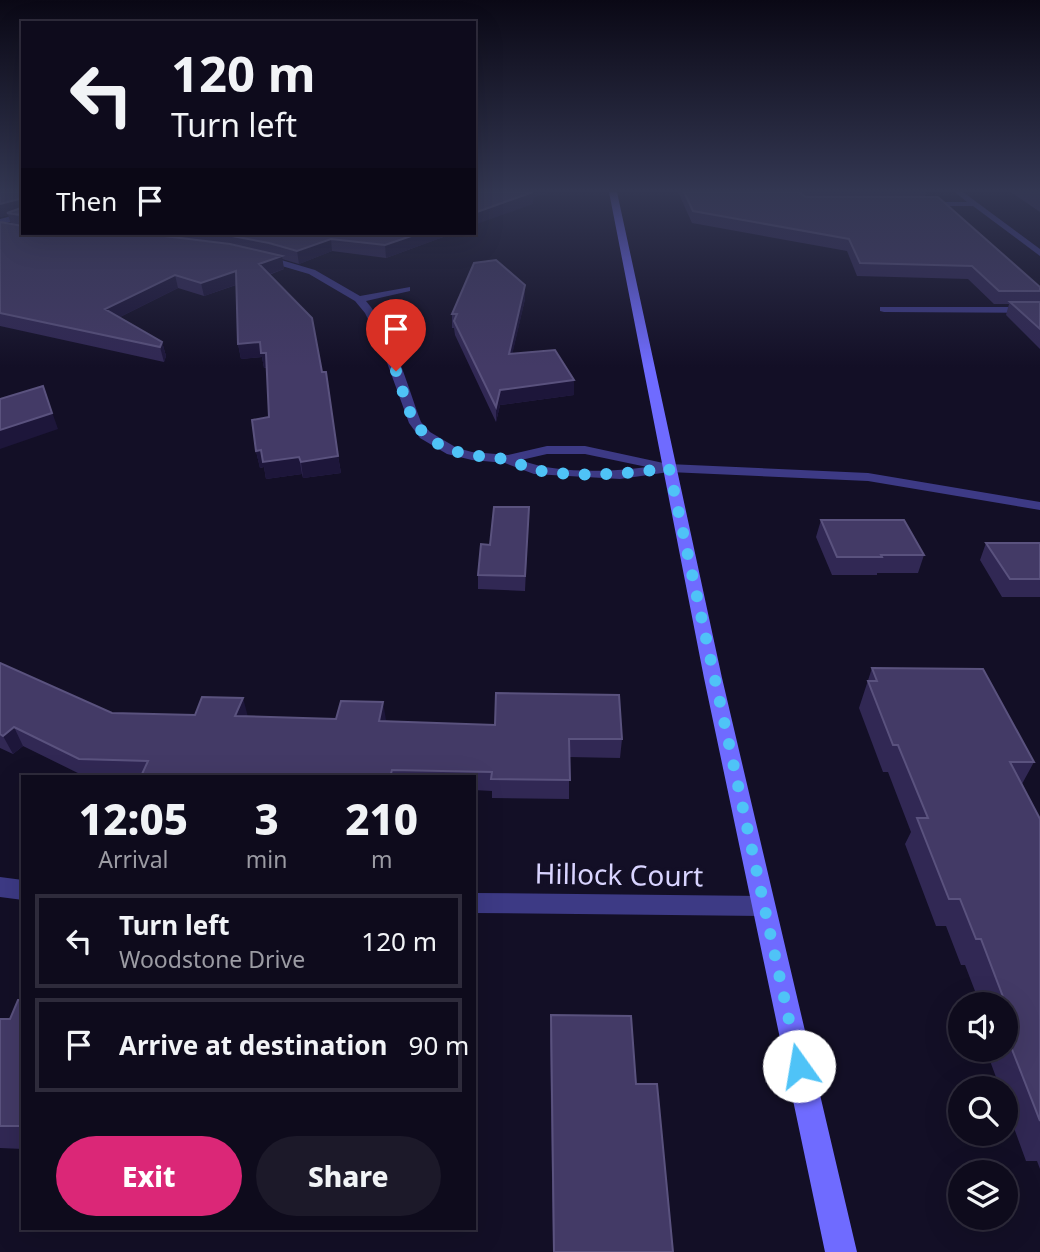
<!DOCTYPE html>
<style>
:root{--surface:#0e0b1c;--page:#1c1929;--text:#f1f3f6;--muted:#9b9ba3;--line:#2e2b3b;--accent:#db2777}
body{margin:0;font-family:"Noto Sans",sans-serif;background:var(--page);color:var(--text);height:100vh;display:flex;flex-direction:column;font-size:26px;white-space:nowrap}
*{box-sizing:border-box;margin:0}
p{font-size:23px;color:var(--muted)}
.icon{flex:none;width:38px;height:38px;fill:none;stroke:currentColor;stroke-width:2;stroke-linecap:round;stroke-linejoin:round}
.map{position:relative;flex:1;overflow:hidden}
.side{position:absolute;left:21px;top:775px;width:455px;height:455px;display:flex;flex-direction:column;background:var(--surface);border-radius:0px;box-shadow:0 7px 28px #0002,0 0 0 2px var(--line)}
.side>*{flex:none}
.top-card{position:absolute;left:21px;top:21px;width:455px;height:214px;border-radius:0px;box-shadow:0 7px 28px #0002,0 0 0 2px var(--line);background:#0e0b1c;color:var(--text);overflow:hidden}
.tools{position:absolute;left:948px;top:992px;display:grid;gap:14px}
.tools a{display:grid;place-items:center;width:70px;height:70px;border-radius:50%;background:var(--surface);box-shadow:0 7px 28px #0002,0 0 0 2px var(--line);font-size:35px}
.pin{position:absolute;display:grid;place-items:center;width:60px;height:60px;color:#fff;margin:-72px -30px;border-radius:50% 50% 50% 0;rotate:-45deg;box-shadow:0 0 7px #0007}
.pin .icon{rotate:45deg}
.me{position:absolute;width:77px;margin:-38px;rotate:347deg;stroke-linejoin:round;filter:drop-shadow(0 0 5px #0008)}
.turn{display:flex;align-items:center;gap:24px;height:147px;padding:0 35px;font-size:32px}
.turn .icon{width:91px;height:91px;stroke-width:2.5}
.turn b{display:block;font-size:49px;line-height:60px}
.then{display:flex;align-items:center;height:66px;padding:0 35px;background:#0003;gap:14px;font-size:26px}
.eta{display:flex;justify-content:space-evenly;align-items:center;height:119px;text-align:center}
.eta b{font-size:42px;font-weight:800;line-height:49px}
.action{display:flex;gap:14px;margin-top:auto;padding:14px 35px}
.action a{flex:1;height:80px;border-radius:42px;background:var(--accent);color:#fff;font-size:28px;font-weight:800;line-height:80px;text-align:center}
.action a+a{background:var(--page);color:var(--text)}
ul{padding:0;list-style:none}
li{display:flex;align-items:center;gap:21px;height:94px;margin:0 14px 10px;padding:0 21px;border:4px solid var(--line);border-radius:0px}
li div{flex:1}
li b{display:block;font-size:26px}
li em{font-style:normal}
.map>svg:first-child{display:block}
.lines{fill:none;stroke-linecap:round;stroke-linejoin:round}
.street{fill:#3d3a85;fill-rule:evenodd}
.secondary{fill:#6f6bff;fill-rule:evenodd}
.wall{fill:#312854}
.shaded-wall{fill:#1d163a}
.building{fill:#433a66;stroke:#5a527e;stroke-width:2}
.route{stroke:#4fc3f7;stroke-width:12;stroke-dasharray:0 21.6}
.labels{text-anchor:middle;stroke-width:7;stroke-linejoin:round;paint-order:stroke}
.near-street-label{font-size:28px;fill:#d9d4ff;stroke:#130f26}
</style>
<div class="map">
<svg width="1040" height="1252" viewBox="0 0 1040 1252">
<rect width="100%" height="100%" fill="#130f26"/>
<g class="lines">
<path class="street" d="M955,192H963L1040,249V256L973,206H922L918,204L922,202H967Z
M23,213V218L0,225V219Z
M261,254L315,270L360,296L410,287V291L366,301C394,334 406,382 421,422L430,432L457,448L472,452L508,455L547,446H585L668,464L868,473L1040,502V510L868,481L669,472L620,479L534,474L505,463L472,460L447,454L420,438L409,423L381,346L365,313L355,301L309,274L258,259L256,257ZM547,454H585L647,467C611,472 555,474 521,460Z
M880,307H1040V313L884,312L880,311Z
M0,877L23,880V900L0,897Z
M474,893L763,896L771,899L775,906L771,913L763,916L474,913Z"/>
<path class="secondary" d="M609,192H617L722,678L857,1252H825L704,678Z"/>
</g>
<path class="wall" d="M23,192V233H454L386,258L332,251L299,264L282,259L284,269L269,275L338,456L341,473L303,478L302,474L266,479L264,467L260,468L256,451L269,417L267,368H264L262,357L241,359L238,344L236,285L204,296L178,288L120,317L162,342L166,356L164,362L0,326V222L11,224L8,215L0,217Z
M678,192H927L925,197L1040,287V349L1006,315L1009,304H994L968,279L857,276L847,251L692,223Z
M1011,192H1040V212Z
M525,299L512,354L574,395L500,405L496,422L455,335L454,328H452V314Z
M529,507L525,591L478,589V575L490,545Z
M821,520L924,555L918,573H877V575H832L816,537Z
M986,543H1040V597H1002L980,560Z
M0,663L112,713L386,721L622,739L620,758L569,757V799L492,798V791L474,790V777H86L23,746L13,754L0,748Z
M872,668L1034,762L1022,784L1040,819V1169L1037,1161H1026L1006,1106V1088H1000L986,1050H1006V1004H980L965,965H961L946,926H936L905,844L911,832L888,772H883L859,708Z
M23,1000V1149L0,1148V1019H10Z
M551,1015L636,1084L673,1252H553L550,1040Z"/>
<path class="shaded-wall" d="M524,192H552L533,198V204L474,225V213Z
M19,199L22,210L7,213L8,215L0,217V204Z
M420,233H454L386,258L385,245Z
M331,239L332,251L299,264L297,251Z
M282,256L284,269L261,277L259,264Z
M236,271L238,284L204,296L201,283Z
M175,275L178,288L110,322L105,309Z
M525,285V299L509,369V354Z
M162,342L166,356L164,362L160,347Z
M260,342L266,353L268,367L264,368L262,357L241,359L238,344Z
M574,380V395L500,405L496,422V407L500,390Z
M43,386L58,429L0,449V430Z
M261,450L299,457L302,474L266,479L264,467L260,468L256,451Z
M338,456L341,473L303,478L301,462Z
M243,698L248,717L235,716Z
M383,702L386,720L382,740L379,721Z
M14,727L23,746L13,754L3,736Z"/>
<path class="building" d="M0,192H23V219L20,215L7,213L21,208L22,202L19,199L0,204Z
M474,192H533L474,213Z
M684,192H801L800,193L806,197H938L1040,287V291H999L972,266L860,263L849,239L693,211Z
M0,222L23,226V233H94L164,236L230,244L282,256L259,264L312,318L322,372H326L338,456L301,462L299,457L263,462L261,450L256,451L252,420L269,417L266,353H261L260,342L238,344L236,271L201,283L175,275L105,309L162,342L160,347L0,313Z
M216,233H420L385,245L331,239L297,251L269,243Z
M496,260L525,285L509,354L555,350L574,380L500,390L496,407L454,321L457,314H452L474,263Z
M1010,302H1040V329Z
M43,386L52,413L0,430V399Z
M494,507H529L525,576L478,575L481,544L490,545Z
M821,520H904L924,555H881L882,557H837Z
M986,543H1040V579H1010Z
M0,663L112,713L195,715L202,697L243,698L235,716L336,719L341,701L383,702L379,721L495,725L496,693L619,695L622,739H569L570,780L491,779L492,772L392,770L390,777H251L142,774L148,761L79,759L14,727L3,736L0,734Z
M872,668L983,669L1034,762H1010L1040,819V1121L1006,1034V1004H995L994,1002H1005L981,939H976L960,899H949L917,818H928L898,745H893L868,681H877Z
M18,1000H23V1126H0V1019H10Z
M551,1015L631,1016L636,1084H657L673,1252H554Z"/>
<linearGradient id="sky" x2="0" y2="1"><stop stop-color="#0a0815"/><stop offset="0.52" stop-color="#333752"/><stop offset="1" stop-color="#333752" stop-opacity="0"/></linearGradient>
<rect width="1040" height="367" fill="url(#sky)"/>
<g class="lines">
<path class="route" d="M396,371C404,392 408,419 425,434C448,456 476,455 505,459C516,461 525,468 535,470C579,478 626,474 669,468L799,1066"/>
</g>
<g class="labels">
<g class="near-street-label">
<text transform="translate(619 875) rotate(1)" y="10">Hillock Court</text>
</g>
</g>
</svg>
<div class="tools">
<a><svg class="icon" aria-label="sound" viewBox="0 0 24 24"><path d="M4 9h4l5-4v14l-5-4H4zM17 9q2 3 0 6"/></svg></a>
<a><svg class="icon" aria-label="search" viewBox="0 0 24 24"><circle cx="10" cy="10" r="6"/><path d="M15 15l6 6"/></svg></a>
<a><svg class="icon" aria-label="layers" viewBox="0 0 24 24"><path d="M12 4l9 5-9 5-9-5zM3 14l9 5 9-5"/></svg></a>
</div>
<div class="pin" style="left:396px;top:371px;background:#d93025"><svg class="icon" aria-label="arrive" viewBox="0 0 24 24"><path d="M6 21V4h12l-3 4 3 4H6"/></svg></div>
<svg class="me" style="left:799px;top:1066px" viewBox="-20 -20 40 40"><circle r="19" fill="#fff"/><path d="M0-13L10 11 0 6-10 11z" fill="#4fc3f7"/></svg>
<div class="top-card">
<div class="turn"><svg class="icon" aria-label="left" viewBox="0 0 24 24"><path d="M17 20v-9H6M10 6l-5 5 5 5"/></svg><div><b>120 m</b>Turn left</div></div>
<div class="then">Then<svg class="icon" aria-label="arrive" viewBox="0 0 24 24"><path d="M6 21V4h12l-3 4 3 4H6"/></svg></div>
</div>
<section class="side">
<div class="eta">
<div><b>12:05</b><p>Arrival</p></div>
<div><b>3</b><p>min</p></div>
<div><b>210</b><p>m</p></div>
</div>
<ul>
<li><svg class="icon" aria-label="left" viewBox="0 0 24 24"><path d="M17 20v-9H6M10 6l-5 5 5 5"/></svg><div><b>Turn left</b><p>Woodstone Drive</p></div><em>120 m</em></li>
<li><svg class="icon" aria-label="arrive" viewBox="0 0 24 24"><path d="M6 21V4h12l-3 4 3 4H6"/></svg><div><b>Arrive at destination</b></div><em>90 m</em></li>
</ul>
<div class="action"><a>Exit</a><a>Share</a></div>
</section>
</div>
